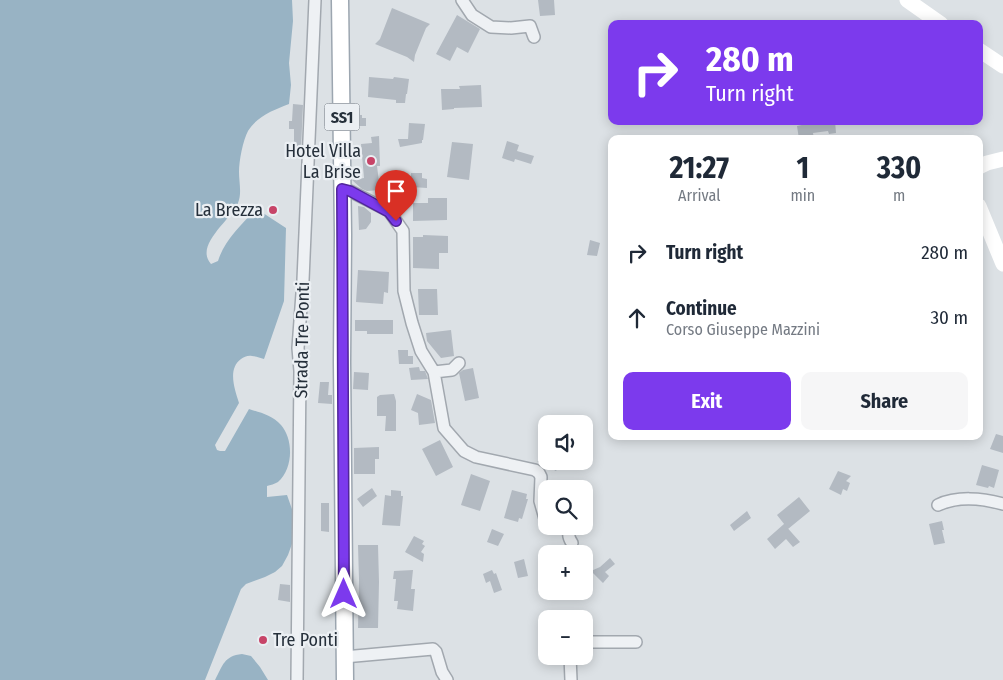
<!DOCTYPE html>
<meta charset="utf-8">
<style>
:root{--surface:#fff;--page:#f6f6f7;--text:#1f2937;--muted:#747a83;--accent:#7c3aed}
body{margin:0;font-family:"Fira Sans Condensed",sans-serif;background:var(--page);color:var(--text);height:100vh;display:flex;flex-direction:column;font-size:19px;white-space:nowrap}
*{box-sizing:border-box;margin:0}
p{font-size:16px;color:var(--muted)}
.icon{flex:none;width:28px;height:28px;fill:none;stroke:currentColor;stroke-width:2;stroke-linecap:round;stroke-linejoin:round}
.map{position:relative;flex:1;overflow:hidden}
.details{position:absolute;left:608px;top:135px;width:375px;height:305px;display:flex;flex-direction:column;background:var(--surface);border-radius:10px;box-shadow:0 2px 12px #0003}
.details>*{flex:none}
.hud{position:absolute;left:608px;top:20px;width:375px;height:105px;border-radius:10px;box-shadow:0 2px 12px #0003;background:#7c3aed;color:#fff;overflow:hidden}
.tools{position:absolute;left:538px;top:415px;display:grid;gap:10px}
.tools a{display:grid;place-items:center;width:55px;height:55px;border-radius:10px;background:var(--surface);box-shadow:0 2px 12px #0003;font-size:25px}
.pin{position:absolute;display:grid;place-items:center;width:42px;height:42px;color:#fff;margin:-51px -21px;border-radius:50% 50% 50% 0;rotate:-45deg;box-shadow:0 0 5px #0007}
.pin .icon{rotate:45deg}
.me{position:absolute;width:55px;margin:-28px;rotate:0deg;stroke-linejoin:round;filter:drop-shadow(0 0 4px #0008)}
.turn{display:flex;align-items:center;gap:18px;height:105px;padding:0 15px;font-size:22px}
.turn .icon{width:65px;height:65px;stroke-width:2.5}
.turn b{display:block;font-size:35px;line-height:42px}
.eta{display:flex;justify-content:space-evenly;align-items:center;height:85px;text-align:center}
.eta b{font-size:30px;font-weight:700;line-height:35px}
.primary-button{display:flex;gap:10px;margin-top:auto;padding:10px 15px}
.primary-button a{flex:1;height:58px;border-radius:10px;background:var(--accent);color:#fff;font-size:20px;font-weight:700;line-height:58px;text-align:center}
.primary-button a+a{background:var(--page);color:var(--text)}
ul{padding:0;list-style:none}
li{display:flex;align-items:center;gap:15px;height:65px;padding:0 15px}
li div{flex:1}
li b{display:block;font-size:19px}
li em{font-style:normal}
.map>svg:first-child{display:block}
.water{fill:#98b3c4}
.building{fill:#b3bac2}
.lines{fill:none;stroke-linecap:round;stroke-linejoin:round}
.street-casing{stroke:#a2a8af;stroke-width:14}
.primary-casing{stroke:#9ca6b0;stroke-width:19}
.street{stroke:#eef1f4;stroke-width:11}
.secondary{stroke:#fff;stroke-width:15}
.primary{stroke:#fff;stroke-width:16}
.route-casing{stroke:#51269a;stroke-width:12}
.route{stroke:#7c3aed;stroke-width:9}
.poi-dot{fill:#c74468;stroke:#ebeff3;stroke-width:2}
.labels{text-anchor:middle;stroke-width:4.5;stroke-linejoin:round;paint-order:stroke}
.shield{fill:#ebeff3;stroke:#616972;stroke-width:1}
.shield-label{font-size:16px;font-weight:bold;fill:#26303b}
.poi-label{font-size:18px;fill:#26303b;stroke:#ebeff3;text-anchor:end}
.street-label{font-size:18px;fill:#26303b;stroke:#ebeff3}
</style>
<div class="map">
<svg width="1003" height="680" viewBox="0 0 1003 680">
<rect width="100%" height="100%" fill="#dce1e5"/>
<path class="water" d="M0,0H292L293,21L289,63L291,85L289,104C274,110 257,116 248,131C243,140 239,161 239,172C239,182 242,193 238,203C231,220 194,245 211,264L218,261C224,241 241,225 255,210L263,213L286,228L284,301L264,359C260,358 256,356 252,356C248,355 244,357 241,359C227,369 235,390 239,403L215,445L217,450L220,451H225L249,409C261,413 272,415 281,425C294,440 293,469 278,482C275,484 270,485 267,486V497L287,495L293,512V541L288,555L282,566L275,572L265,577L246,584L241,589L205,680H0Z
M242,654L251,656L260,667L268,680H215C223,665 224,656 242,654Z"/>
<path class="building" d="M538,0H554L555,15L540,16Z
M392,8L430,24L426,28L415,55L414,62L407,57L375,44L380,39Z
M457,15L480,29L468,53L457,47L450,61L436,54Z
M369,77L393,79L394,77L409,79L407,94H406L405,103H396V100L368,97Z
M481,85L482,107L454,108V109L442,110L441,89H460L459,86Z
M293,104L303,105L301,148L294,147V129H289V121H292Z
M351,115H362V118H366V126H352Z
M821,121H835L836,133L829,134L828,131L813,133L814,139H799L797,126Z
M409,123L425,124L423,140H416H422V143L400,147L398,139H408Z
M379,136L380,166H377L380,190L367,191L362,189L352,180L364,178L361,144L372,143L371,137Z
M507,141L519,145L517,151L534,156L531,164L515,159L514,162L502,158Z
M452,142L473,144L469,180L447,177Z
M411,173H422V178L427,179V188L411,187Z
M428,198H447V220L413,221V203H428Z
M358,206L364,207L371,213V222L366,229L359,230Z
M423,235L448,236V253H439V269L413,268V237H423Z
M590,240L600,243L597,256L587,255Z
M358,270L389,272L388,293L384,292L383,304L356,302Z
M418,289H437L438,315H419Z
M355,320H393V334H367V331H355Z
M451,330L454,356L441,358L427,341L426,333Z
M398,350H408V356H413V364H399Z
M419,367L420,371H425L428,379L411,380L409,368Z
M473,368L479,398L465,401L459,373L463,370Z
M354,372L369,373L368,390L353,389Z
M320,382H329L328,395H332V404L318,403Z
M394,394L396,401V431H385L386,416H377V397L380,395Z
M417,394L431,400L435,423L419,425L418,413L411,410Z
M996,434L1003,436V453L990,449Z
M440,440L453,467L436,476L422,449Z
M379,447V459H375V474H354V448Z
M537,461H562L556,471Z
M982,465L999,470L994,488L989,486L988,488L976,485Z
M838,471L851,476L846,481L850,483L847,491L843,489L841,495L829,489Z
M471,474L490,481L480,511L461,505Z
M372,488L377,496L363,507L357,499Z
M391,490L401,491V496H403L400,526L382,525L385,495L391,496Z
M512,490L527,494L526,499H528L522,519L519,518L518,522L504,518Z
M799,497L810,511L788,529L777,515Z
M321,503H329V532L321,531Z
M747,511L751,518L734,531L730,525Z
M942,521L944,530H942L945,543L934,545L929,524Z
M784,524L800,542L793,547L786,539L775,549L767,539Z
M492,529L504,534L498,546L487,542Z
M414,536L424,541L422,544L425,546L421,552L424,554L423,562L405,552Z
M358,545H378L379,582L378,628H358L359,580Z
M610,558L615,564L605,572L609,576L603,583L591,571L600,567Z
M524,559L528,576L518,578L514,562Z
M413,570L411,589H415L413,611L397,609L398,601H394L396,579H393L394,571Z
M492,570L494,574L496,573L502,590L494,593L490,581L486,583L483,574Z
M280,584L290,585V602L278,600Z"/>
<g class="lines">
<g class="street-casing">
<path id="street" d="M462,0L472,15L491,27L511,28L530,26L534,37
M342,189L350,191L389,211L403,231L404,291L412,323L421,351L434,372L444,428L464,451L476,457L535,470L539,473L541,477L540,501L546,522
M434,372L452,370L459,363
M938,505C957,496 982,498 1003,504
M572,526C567,532 568,537 572,543
M584,642H636
M570,656L571,680
M344,657L433,649L436,652L442,672L447,680
M297,680L300,371L298,348L303,280L315,0"/>
</g>
<g class="primary-casing">
<path id="primary" d="M340,0L343,234L342,362L345,680"/>
</g>
<use href="#street" class="street"/>
<path class="secondary" d="M907,0L941,24
M979,50L1003,66
M979,167L987,163L1003,159
M979,206L1003,264"/>
<use href="#primary" class="primary"/>
</g>
<g class="lines">
<g class="route-casing">
<path id="route" d="M344,594L342,189L350,191L389,212L396,221"/>
</g>
<use href="#route" class="route"/>
</g>
<g class="poi-dot">
<circle cx="371" cy="161" r="5"/>
<circle cx="273" cy="210" r="5"/>
<circle cx="263" cy="640" r="5"/>
</g>
<g class="labels">
<rect class="shield" x="324.5" y="103.5" width="35" height="27" rx="4"/>
<g class="shield-label">
<text x="342" y="123">SS1</text>
</g>
<g class="poi-label">
<text x="361" y="157">Hotel Villa<tspan x="361" dy="21">La Brise</tspan></text>
<text x="263" y="216">La Brezza</text>
<text x="273" y="646" text-anchor="start">Tre Ponti</text>
</g>
<g class="street-label">
<text transform="translate(302 340) rotate(-89)" y="6">Strada Tre Ponti</text>
</g>
</g>
</svg>
<div class="tools">
<a><svg class="icon" aria-label="sound" viewBox="0 0 24 24"><path d="M4 9h4l5-4v14l-5-4H4zM17 9q2 3 0 6"/></svg></a>
<a><svg class="icon" aria-label="search" viewBox="0 0 24 24"><circle cx="10" cy="10" r="6"/><path d="M15 15l6 6"/></svg></a>
<a>+</a>
<a>−</a>
</div>
<div class="pin" style="left:396px;top:221px;background:#d93025"><svg class="icon" aria-label="arrive" viewBox="0 0 24 24"><path d="M6 21V4h12l-3 4 3 4H6"/></svg></div>
<svg class="me" style="left:344px;top:594px" viewBox="-20 -20 40 40"><path d="M0-17L14 15 0 8-14 15z" fill="#7c3aed" stroke="#fff" stroke-width="4"/></svg>
<div class="hud">
<div class="turn"><svg class="icon" aria-label="right" viewBox="0 0 24 24"><path d="M7 20v-9h11M14 6l5 5-5 5"/></svg><div><b>280 m</b>Turn right</div></div>
</div>
<section class="details">
<div class="eta">
<div><b>21:27</b><p>Arrival</p></div>
<div><b>1</b><p>min</p></div>
<div><b>330</b><p>m</p></div>
</div>
<ul>
<li><svg class="icon" aria-label="right" viewBox="0 0 24 24"><path d="M7 20v-9h11M14 6l5 5-5 5"/></svg><div><b>Turn right</b></div><em>280 m</em></li>
<li><svg class="icon" aria-label="ahead" viewBox="0 0 24 24"><path d="M12 20V5M6 11l6-6 6 6"/></svg><div><b>Continue</b><p>Corso Giuseppe Mazzini</p></div><em>30 m</em></li>
</ul>
<div class="primary-button"><a>Exit</a><a>Share</a></div>
</section>
</div>
